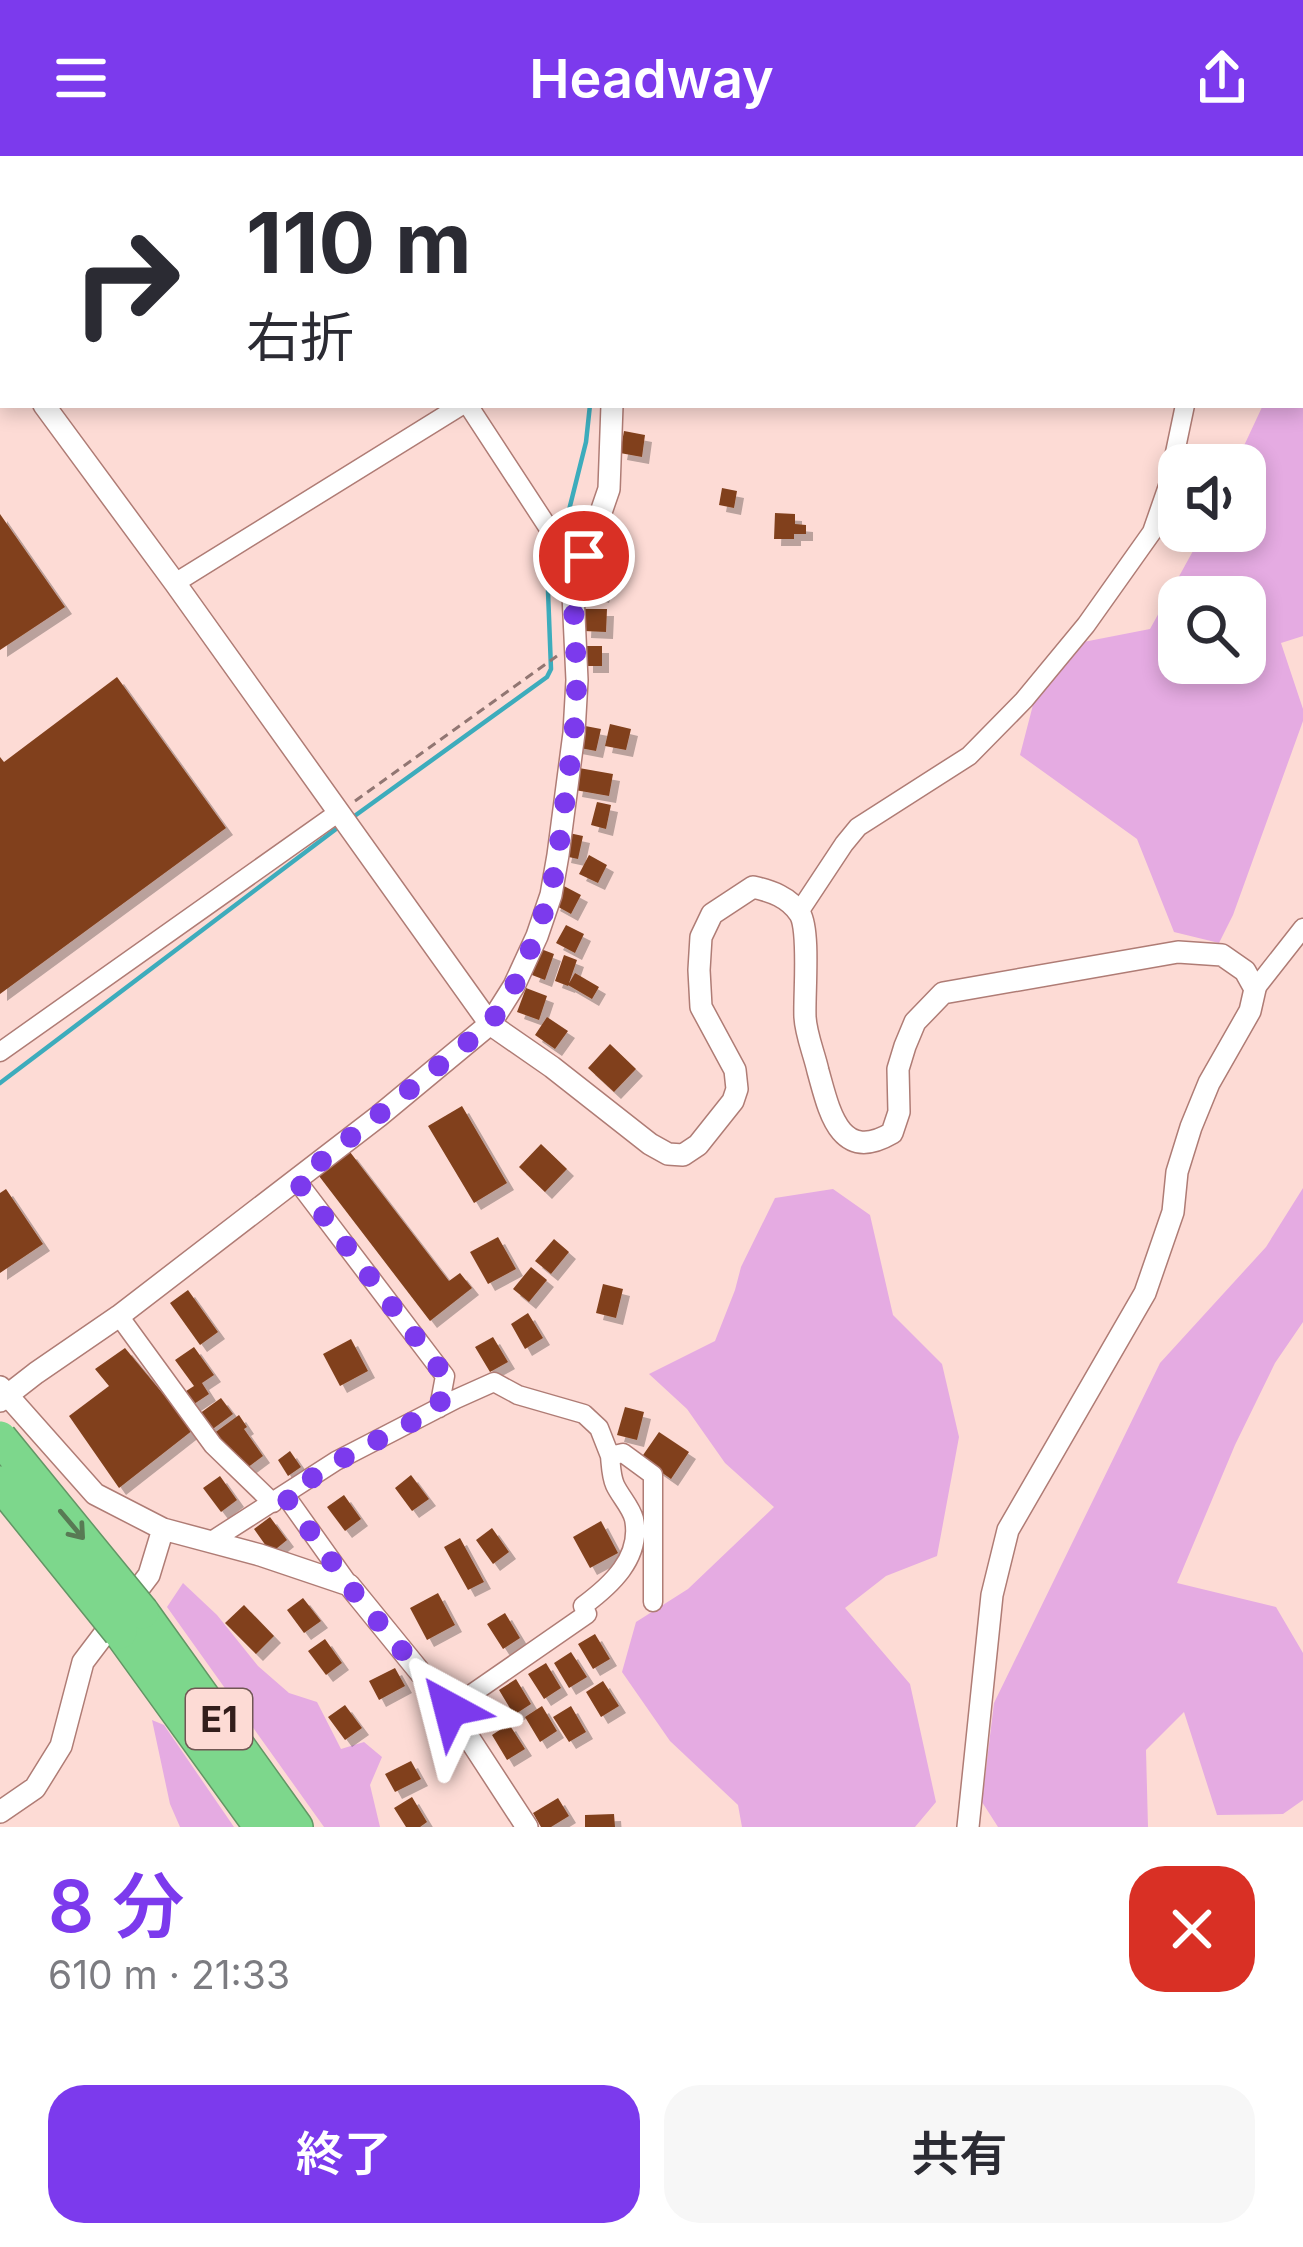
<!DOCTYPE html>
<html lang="ja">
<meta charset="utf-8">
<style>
:root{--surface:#fff;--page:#f7f7f7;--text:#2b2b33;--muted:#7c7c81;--accent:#7c3aed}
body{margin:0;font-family:Inter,"Noto Sans JP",sans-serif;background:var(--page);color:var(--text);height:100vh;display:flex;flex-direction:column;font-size:45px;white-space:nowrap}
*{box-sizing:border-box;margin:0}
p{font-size:39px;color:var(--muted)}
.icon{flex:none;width:66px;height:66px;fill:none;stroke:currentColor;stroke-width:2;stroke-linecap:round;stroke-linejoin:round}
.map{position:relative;height:1671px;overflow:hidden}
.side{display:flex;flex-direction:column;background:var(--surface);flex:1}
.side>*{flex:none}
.hud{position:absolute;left:0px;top:0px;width:1305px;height:252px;box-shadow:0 6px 18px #0003;background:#fff;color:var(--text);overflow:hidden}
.buttons{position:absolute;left:1158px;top:288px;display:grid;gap:24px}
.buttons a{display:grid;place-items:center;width:108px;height:108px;border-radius:24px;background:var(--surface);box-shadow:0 6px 18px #0003;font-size:60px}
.pin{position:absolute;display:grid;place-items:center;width:102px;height:102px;color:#fff;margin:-51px;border:6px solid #fff;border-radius:50%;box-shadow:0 3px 12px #0007}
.me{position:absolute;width:132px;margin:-66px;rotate:322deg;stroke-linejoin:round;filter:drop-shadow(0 0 9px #0008)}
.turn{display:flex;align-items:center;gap:42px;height:252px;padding:0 48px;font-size:54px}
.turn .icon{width:156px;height:156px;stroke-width:2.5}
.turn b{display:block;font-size:84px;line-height:102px}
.round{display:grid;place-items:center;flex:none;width:126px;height:126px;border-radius:36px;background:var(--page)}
.headline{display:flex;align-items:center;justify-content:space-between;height:204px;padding:0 48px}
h1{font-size:72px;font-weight:600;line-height:90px;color:var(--accent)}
.button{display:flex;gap:24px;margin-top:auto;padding:24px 48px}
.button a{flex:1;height:138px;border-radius:36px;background:var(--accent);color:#fff;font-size:48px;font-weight:600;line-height:138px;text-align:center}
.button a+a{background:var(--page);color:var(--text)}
header{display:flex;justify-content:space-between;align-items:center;height:156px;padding:0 48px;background:var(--accent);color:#fff;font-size:54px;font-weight:600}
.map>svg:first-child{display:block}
.green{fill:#e5abe2;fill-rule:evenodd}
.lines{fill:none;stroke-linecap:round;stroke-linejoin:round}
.stream{stroke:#3dacbc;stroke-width:4.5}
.building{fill:#81411d;filter:url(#shadow)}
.minor-casing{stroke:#af7c75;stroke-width:21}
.tertiary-casing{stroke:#af7c75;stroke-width:24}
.motorway-casing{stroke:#639665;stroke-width:36}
.path{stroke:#917672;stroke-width:3;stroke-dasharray:9 6;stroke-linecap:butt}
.minor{stroke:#fff;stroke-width:18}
.tertiary{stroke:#fff;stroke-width:21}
.motorway{stroke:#7dd78c;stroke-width:33}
.motorway-bridge-casing{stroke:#639665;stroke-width:36;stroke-linecap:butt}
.motorway-bridge{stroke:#7dd78c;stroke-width:33}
.oneway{stroke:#587a54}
.route{stroke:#7c3aed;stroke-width:21;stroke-dasharray:0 37.8}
.labels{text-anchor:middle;stroke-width:12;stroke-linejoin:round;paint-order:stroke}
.shield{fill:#fddbd5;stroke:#705754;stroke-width:3}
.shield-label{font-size:36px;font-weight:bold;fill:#331e1c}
</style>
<header><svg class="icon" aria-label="menu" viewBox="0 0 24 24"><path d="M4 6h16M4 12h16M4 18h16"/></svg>Headway<svg class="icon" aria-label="share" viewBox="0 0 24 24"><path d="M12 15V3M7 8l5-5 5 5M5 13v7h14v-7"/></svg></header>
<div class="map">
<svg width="1303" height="1671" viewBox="0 0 1303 1671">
<defs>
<filter id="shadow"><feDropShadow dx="7" dy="7" stdDeviation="0" flood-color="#0004"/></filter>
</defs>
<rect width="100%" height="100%" fill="#fddbd5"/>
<path class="green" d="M1303,175V480L1281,487L1303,553V565L1233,759L1219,787L1174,776L1137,683L1020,599L1034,545L1068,489L1150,473L1204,375H1245V309H1235L1263,249H1302ZM1179,441H1245V507H1179Z
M1303,1032V1166L1275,1207L1235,1289L1177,1427L1276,1451L1303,1497V1644L1283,1658L1217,1659L1184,1556L1146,1594L1148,1671H998L982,1646L994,1547L1160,1207L1266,1091Z
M833,1033L870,1059L893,1159L942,1208L959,1281L937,1400L886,1420L845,1452L910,1528L936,1646L915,1671H742L738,1649L670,1585L622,1516L636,1466L688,1433L774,1351L725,1307L687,1253L649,1218L715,1185L735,1134L741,1111L775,1042Z
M183,1427L217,1459L258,1510L289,1537L317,1546L341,1593L364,1586L382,1601L370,1629L380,1671H324L167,1451Z
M152,1564L164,1569L234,1671H180L170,1648Z"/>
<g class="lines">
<path class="stream" d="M481,0L484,3
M563,378L586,286L590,249
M349,664L547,521L551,513L548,435L560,389
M0,927L340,670"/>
</g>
<path class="building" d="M624,275L645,279L642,301L620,297Z
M722,332L737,335L734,352L719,349Z
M775,357L795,358V368L806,369V378H794V383H774Z
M0,358L65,451L0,494Z
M601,381L621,388L614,409L594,402Z
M589,412L609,419L602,440L582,434Z
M585,453H607L606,476L584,475Z
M586,490H602V510H586Z
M117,521L226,672L0,838V601L4,606Z
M610,568L631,573L626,594L605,590Z
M580,569L601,573L596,595L575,591Z
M579,612L613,618L609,640L575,634Z
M597,646L611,649L606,673L591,669Z
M569,677L583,680L578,703L564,700Z
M589,699L607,709L598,727L579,718Z
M562,729L581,739L571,758L553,748Z
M566,769L584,778L575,797L556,787Z
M541,793L554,798L545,824L532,819Z
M564,799L577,804L568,830L555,825Z
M575,817L599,831L592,843L568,829Z
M526,832L547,840L539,864L517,856Z
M547,861L568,875L555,893L535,879Z
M610,888L636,913L614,936L588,912Z
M462,950L507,1027L474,1047L428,970Z
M541,988L567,1013L545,1036L519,1011Z
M350,996L449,1125L460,1117L472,1132L430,1165L319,1020Z
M6,1033L43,1088L0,1117V1037Z
M498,1081L516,1113L488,1128L470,1096Z
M554,1083L569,1096L551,1118L535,1105Z
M531,1111L547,1124L529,1146L513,1133Z
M603,1128L623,1133L616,1162L596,1157Z
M188,1134L218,1176L200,1189L170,1147Z
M528,1157L543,1182L525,1193L511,1168Z
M493,1181L508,1206L490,1216L475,1191Z
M351,1183L368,1215L340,1230L323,1198Z
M194,1191L214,1219L202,1227L209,1238L191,1250L183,1237L194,1230L175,1204Z
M125,1192L193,1274L119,1332L69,1260L109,1230L95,1213Z
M221,1242L233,1258L210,1275L199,1258Z
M625,1251L644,1256L637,1284L617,1279Z
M239,1259L247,1271L244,1273L263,1300L247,1312L225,1287L221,1290L213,1278Z
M659,1276L689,1296L671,1323L641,1302Z
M290,1295L301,1311L288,1320L278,1304Z
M411,1319L429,1343L412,1355L395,1332Z
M220,1320L237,1344L221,1356L203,1332Z
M344,1339L361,1363L345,1375L327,1351Z
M270,1361L287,1384L271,1397L254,1373Z
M601,1365L618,1397L590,1412L573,1381Z
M492,1372L509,1396L493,1408L476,1384Z
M460,1382L484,1426L468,1434L444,1391Z
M438,1437L455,1469L427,1484L410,1452Z
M303,1442L321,1465L304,1477L287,1454Z
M244,1449L274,1480L256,1498L225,1467Z
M505,1457L520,1482L503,1493L487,1468Z
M595,1478L610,1503L593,1513L578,1488Z
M325,1483L342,1507L326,1519L308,1495Z
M571,1496L587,1521L569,1532L554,1507Z
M546,1507L561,1532L544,1543L528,1518Z
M395,1512L405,1530L379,1544L369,1525Z
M516,1523L531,1548L514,1559L499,1534Z
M603,1525L619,1550L601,1561L586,1536Z
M345,1549L362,1572L345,1584L328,1561Z
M542,1550L557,1575L540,1586L525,1561Z
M571,1550L586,1576L569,1586L553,1561Z
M509,1568L525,1593L507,1604L492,1579Z
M411,1605L421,1623L395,1636L385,1618Z
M412,1641L427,1666L420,1671H406L394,1652Z
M558,1642L569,1660L551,1671H541L533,1657Z
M614,1658L615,1671H585V1659Z"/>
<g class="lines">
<g class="minor-casing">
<path id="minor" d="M287,0L289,3
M1149,0L1151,3
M561,3L565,0
M468,249L553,379L584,400
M175,427L462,249
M799,756L844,688L858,671L969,600L1024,544L1086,469L1152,376L1168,330L1185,249
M1255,833L1303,772
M0,896L339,656
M297,1025L445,1220L439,1252
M119,1160L213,1289L273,1347
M285,1339L349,1429
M210,1386L336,1305L456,1243L494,1226L518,1239L584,1258L599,1272L610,1300L623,1297L653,1319V1446
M450,1553L587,1458L583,1450C610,1430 642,1402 634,1363C631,1351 620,1340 615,1329C611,1320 611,1309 610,1300"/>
</g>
<g class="tertiary-casing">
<path id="tertiary" d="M803,3L809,0
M0,190L3,194
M44,249L175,427L490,868L552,911L650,988L668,998L683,999L698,989L733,945L737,933L735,914L701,851L699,814L701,781L712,758L753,731C771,735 789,741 800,758C810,775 804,838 805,861C806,879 814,897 818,915C829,954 839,1008 892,977L899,956L898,913L905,890L915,866L943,837L1178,796L1222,799L1245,815L1255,833L1250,855L1209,927L1191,971L1177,1016L1173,1056L1145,1137L1008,1374L992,1439L968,1671
M0,1231L95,1338L163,1373L260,1399L349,1429L450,1553L527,1671
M0,1245L36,1217L119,1160L379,960L490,868L514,830L537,780L551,739L558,699L574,577L577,524L573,438L609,333L612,249
M0,1656L35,1632L61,1590L83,1506L149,1419L163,1373"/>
</g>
<g class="motorway-casing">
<path id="motorway" d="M142,1456L296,1671
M120,1476L261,1671"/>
</g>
<path class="path" d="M1302,39H1303
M355,645L557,500"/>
<use href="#minor" class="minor"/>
<use href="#tertiary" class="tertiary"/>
<use href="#motorway" class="motorway"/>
<g class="motorway-bridge-casing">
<path id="motorway-bridge" d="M0,1282L142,1456
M0,1327L120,1476"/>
</g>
<use href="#motorway-bridge" class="motorway-bridge"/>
</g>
<defs><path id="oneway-shaft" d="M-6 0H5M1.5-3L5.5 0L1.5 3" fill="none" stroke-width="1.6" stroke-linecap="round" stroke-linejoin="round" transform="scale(3)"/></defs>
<use class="oneway" href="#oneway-shaft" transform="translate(72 1369) rotate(50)"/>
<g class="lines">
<path class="route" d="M450,1553L349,1430L285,1340L336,1306L439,1252L445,1220L297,1025L490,868L514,830L526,805L550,739L558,698L574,577L577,524L573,438L584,400"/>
</g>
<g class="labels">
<rect class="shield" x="186" y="1533" width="66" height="60" rx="9"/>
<g class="shield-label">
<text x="219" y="1576">E1</text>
</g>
</g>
</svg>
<div class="buttons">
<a><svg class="icon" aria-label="sound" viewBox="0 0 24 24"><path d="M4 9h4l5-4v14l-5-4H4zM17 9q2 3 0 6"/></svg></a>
<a><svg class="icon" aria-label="search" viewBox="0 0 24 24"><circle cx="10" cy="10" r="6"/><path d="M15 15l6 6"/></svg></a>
</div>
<div class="pin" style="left:584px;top:400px;background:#d93025"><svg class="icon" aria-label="arrive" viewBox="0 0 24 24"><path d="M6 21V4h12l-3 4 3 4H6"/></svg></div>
<svg class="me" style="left:450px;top:1553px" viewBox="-20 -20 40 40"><path d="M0-17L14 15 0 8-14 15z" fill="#7c3aed" stroke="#fff" stroke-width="4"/></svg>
<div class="hud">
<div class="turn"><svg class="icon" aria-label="right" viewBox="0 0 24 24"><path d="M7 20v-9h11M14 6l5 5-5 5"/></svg><div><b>110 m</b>右折</div></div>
</div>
</div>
<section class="side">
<div class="headline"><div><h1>8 分</h1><p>610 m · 21:33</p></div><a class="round" style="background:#d93025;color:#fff"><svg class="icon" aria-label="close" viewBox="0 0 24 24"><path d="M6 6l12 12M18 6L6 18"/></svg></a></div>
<div class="button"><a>終了</a><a>共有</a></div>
</section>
